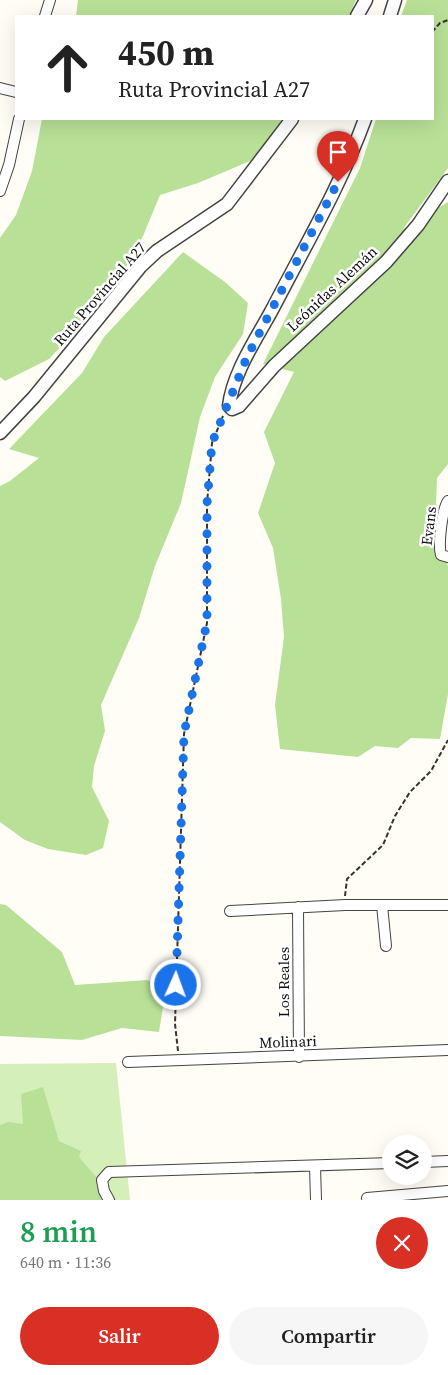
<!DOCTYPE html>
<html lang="es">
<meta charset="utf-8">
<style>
:root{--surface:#fff;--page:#f6f6f6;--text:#222;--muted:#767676;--accent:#d93025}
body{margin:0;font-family:"Source Serif 4",serif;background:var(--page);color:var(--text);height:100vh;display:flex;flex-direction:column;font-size:19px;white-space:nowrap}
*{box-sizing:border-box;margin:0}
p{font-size:16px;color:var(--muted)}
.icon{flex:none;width:28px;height:28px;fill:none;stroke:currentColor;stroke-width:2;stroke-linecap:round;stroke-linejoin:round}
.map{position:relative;height:1200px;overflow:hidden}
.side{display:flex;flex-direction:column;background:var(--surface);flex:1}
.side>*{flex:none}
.guide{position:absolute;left:15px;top:15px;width:419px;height:105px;border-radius:0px;box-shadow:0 5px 20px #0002;background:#fff;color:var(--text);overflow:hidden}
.fabs{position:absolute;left:382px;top:1135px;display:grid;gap:10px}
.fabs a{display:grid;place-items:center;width:50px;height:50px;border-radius:50%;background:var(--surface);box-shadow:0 5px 20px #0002;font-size:25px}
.pin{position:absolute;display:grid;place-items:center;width:42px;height:42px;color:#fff;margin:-51px -21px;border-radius:50% 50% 50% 0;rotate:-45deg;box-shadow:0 0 5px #0007}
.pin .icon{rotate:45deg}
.me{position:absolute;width:55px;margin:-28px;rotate:2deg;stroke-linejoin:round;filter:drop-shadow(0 0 4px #0008)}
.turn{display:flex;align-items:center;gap:18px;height:105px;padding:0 20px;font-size:22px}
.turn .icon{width:65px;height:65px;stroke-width:2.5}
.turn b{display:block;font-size:35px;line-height:42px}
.round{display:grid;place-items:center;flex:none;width:52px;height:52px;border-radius:26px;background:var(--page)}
.overview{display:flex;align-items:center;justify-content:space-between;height:85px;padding:0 20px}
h1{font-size:30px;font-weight:600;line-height:38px;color:#1e9e55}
.primary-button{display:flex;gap:10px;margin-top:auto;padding:10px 20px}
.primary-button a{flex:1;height:58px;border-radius:30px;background:var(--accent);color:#fff;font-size:20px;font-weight:600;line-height:58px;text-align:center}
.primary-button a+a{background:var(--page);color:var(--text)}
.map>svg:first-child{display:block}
.green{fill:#d5efb9}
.forest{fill:#b8e197}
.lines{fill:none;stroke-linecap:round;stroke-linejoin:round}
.minor-casing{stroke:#444;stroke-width:12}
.tertiary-casing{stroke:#444;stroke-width:15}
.path{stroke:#333;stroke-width:2;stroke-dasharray:5 2.5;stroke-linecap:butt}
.minor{stroke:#fff;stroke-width:10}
.tertiary{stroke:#fff;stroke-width:12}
.route{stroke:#1a73e8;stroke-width:9;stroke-dasharray:0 16.2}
.labels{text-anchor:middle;stroke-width:5;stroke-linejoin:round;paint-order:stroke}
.street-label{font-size:15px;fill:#111;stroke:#fff}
</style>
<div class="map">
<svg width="448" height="1200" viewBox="0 0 448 1200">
<rect width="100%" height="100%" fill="#fffdf5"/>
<path class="green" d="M116,1063L130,1200H0V1064Z"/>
<path class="forest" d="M78,0H356L349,16H76Z
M407,0H448V168L403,229L448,202V464L437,478L436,503L448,567V694L440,739L411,738L398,748L375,746L358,757L280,749L275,705L284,637L281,599L273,548L258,513L275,463L264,432L294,372L263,364L360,168L376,119H432V16H401Z
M42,119H285L255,159L198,183L160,195L143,236L120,278L71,336L49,359L5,381L0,377V238L16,215L32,171Z
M183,252L225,282L248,303L243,334L215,377L200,417L181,503L155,566L139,618L101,705L105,731L94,766L92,787L109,821L103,848L86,855L48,849L25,840L0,822V486L10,481L39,458L9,449L82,373L104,337Z
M0,904L6,905L62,952L75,985L147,980L166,988L159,1032L122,1028L82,1040L0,1036Z
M43,1087L59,1141L81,1151L79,1157L97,1178L108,1200H0V1125L8,1122L23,1124L21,1094Z"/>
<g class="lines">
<g class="minor-casing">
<path id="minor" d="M45,16L50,0
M0,88L16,92
M0,191L9,165L19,119
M448,501C442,510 438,544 441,555L448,557
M382,905L386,946
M298,907L299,1057
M230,911L345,905H448
M128,1062L448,1050
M424,1162L448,1161
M315,1166L316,1200
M367,1198L448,1191
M109,1200L104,1191L102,1180L109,1172L391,1163"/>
</g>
<g class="tertiary-casing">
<path id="tertiary" d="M357,16L366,0
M390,16L395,0
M365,119C341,185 305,246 273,308C257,338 233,372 229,406L232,409L239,406L274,366L386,262L418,225L448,181
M0,433L34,397L141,266L157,251L227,204L292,119"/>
</g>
<path class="path" d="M432,32L440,23L448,20
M345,896L347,879L383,845L395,816L410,792L431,771L448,740
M178,1051L175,1024L184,734L207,623V504L212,443L223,416"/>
<use href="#minor" class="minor"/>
<use href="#tertiary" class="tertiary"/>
</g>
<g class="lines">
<path class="route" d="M176,985L184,734L207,622V504L212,443L247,357L338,182"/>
</g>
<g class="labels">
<g class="street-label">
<text transform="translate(332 289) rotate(-43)" y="5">Leónidas Alemán</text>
<text transform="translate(100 294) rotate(-49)" y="5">Ruta Provincial A27</text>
<text transform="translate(429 526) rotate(-83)" y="5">Evans</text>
<text transform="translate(284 982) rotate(-90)" y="5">Los Reales</text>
<text transform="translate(288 1042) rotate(-2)" y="5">Molinari</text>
</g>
</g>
</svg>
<div class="fabs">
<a><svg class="icon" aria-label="layers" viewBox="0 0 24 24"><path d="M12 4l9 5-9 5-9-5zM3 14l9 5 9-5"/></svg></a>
</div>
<div class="pin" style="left:338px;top:182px;background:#d93025"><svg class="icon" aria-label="arrive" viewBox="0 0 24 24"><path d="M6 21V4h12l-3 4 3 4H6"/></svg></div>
<svg class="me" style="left:176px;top:985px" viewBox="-20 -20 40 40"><circle r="17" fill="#1a73e8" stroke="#fff" stroke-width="3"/><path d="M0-11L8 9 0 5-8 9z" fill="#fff"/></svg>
<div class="guide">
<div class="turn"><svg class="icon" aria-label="ahead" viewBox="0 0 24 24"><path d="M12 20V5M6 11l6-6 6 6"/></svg><div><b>450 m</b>Ruta Provincial A27</div></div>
</div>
</div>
<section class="side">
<div class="overview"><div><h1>8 min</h1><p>640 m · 11:36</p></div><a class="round" style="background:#d93025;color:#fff"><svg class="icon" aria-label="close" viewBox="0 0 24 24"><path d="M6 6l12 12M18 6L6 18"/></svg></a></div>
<div class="primary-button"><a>Salir</a><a>Compartir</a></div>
</section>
